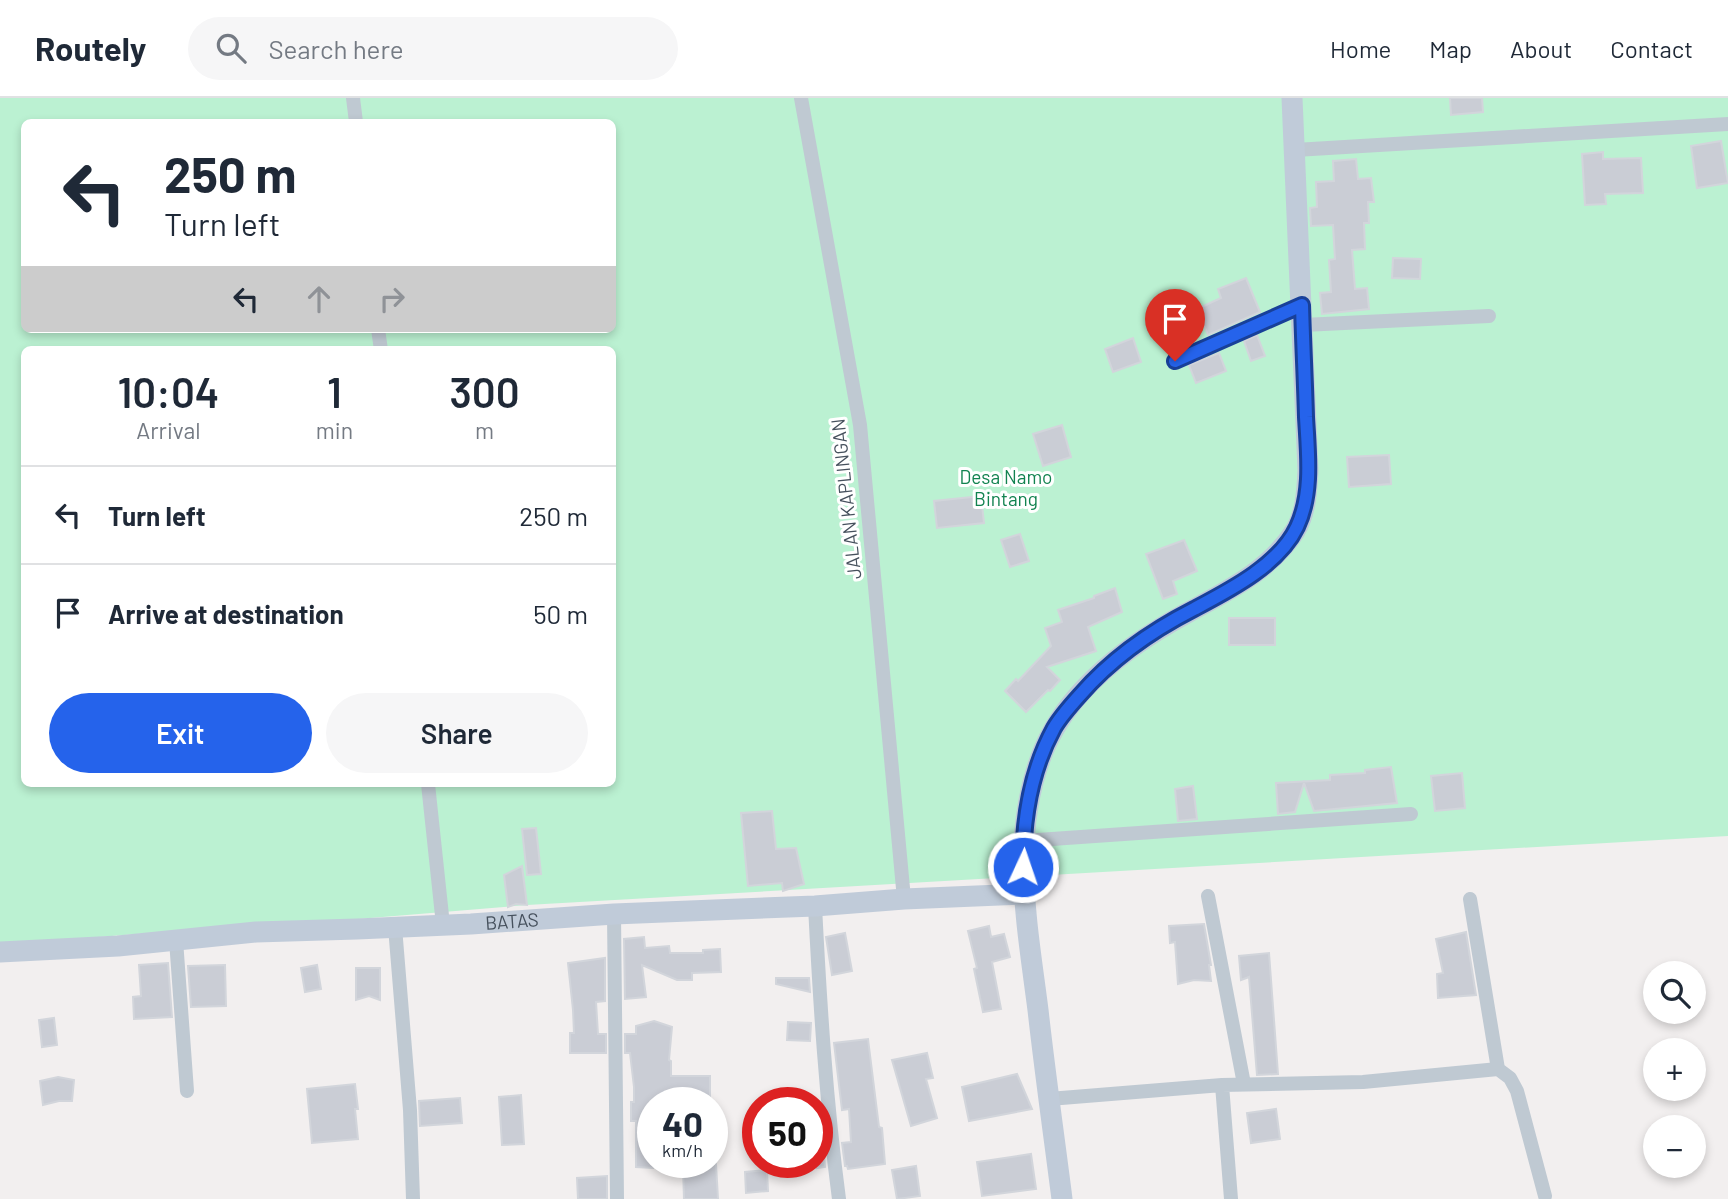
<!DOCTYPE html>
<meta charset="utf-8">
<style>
:root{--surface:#fff;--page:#f6f6f7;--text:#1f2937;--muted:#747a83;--line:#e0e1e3;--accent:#2563eb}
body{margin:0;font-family:Barlow,sans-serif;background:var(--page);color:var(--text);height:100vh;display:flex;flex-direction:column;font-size:26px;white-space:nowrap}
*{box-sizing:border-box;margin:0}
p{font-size:23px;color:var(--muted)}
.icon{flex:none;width:38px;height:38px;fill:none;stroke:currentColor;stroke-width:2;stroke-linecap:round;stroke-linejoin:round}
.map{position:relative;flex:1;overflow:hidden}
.drawer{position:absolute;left:21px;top:248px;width:595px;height:441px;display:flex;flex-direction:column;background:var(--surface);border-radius:10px;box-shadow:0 4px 10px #0003}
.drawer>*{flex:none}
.banner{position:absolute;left:21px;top:21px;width:595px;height:214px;border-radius:10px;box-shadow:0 4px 10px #0003;background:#fff;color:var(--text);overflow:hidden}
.controls{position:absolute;left:1643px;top:863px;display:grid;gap:14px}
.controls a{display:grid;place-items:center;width:63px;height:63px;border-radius:50%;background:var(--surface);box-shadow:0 4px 10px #0003;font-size:35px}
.speed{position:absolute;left:637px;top:989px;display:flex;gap:14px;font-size:35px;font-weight:700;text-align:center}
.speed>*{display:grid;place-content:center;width:91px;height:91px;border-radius:50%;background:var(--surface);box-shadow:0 4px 10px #0003;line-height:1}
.speed small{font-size:18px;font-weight:400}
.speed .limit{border:10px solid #d22;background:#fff;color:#111}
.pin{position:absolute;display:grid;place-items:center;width:60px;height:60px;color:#fff;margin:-72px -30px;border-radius:50% 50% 50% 0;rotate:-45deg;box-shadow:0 0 7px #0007}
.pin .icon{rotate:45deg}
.me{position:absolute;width:77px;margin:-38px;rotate:3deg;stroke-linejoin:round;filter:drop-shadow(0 0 5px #0008)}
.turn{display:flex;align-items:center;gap:24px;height:147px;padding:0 28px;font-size:32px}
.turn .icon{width:91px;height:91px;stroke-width:2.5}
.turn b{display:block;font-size:49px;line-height:60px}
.lanes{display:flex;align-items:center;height:66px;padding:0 28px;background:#0003;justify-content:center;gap:35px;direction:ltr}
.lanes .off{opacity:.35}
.eta{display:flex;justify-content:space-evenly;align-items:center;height:119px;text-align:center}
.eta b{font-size:42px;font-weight:600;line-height:49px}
.button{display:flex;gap:14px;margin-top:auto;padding:14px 28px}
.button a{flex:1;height:80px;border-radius:42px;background:var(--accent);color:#fff;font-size:28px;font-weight:600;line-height:80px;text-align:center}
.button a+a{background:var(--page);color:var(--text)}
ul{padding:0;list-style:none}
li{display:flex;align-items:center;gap:21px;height:98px;padding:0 28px;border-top:2px solid var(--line)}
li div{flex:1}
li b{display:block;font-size:26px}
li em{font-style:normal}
header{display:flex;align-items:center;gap:42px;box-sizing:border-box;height:98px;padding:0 35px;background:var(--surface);border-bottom:2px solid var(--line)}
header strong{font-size:33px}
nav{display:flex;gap:38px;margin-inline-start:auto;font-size:24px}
.search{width:490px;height:63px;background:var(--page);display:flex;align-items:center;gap:18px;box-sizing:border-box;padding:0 24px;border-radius:38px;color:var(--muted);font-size:26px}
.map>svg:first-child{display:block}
.green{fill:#bbf1d2;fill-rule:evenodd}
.building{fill:#cacdd5;stroke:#d2d5db;stroke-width:2}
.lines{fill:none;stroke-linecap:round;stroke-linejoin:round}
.street{stroke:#bfc9d2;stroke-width:14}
.secondary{stroke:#c0cbd9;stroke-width:21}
.route-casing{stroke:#184099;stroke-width:18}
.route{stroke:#2563eb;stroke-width:12}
.labels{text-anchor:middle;stroke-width:6;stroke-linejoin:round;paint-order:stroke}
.park-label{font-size:19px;fill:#128350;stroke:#fff}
.street-label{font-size:19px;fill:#46515d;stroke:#fff}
</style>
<header>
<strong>Routely</strong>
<div class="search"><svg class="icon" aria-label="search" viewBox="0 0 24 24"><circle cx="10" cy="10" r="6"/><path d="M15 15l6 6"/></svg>Search here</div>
<nav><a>Home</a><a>Map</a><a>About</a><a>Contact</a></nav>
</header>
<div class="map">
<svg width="1728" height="1101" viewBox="0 0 1728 1101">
<rect width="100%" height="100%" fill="#f2efef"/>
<path class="green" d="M0,0H1728V738L527,807L346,822L223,829L0,847ZM24,24H612V231H24ZM24,252H612V686H24Z"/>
<path class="building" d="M1450,0H1482L1483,14L1451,17Z
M1721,43L1728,85L1697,90L1691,48Z
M1603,54V61L1641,60L1643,95L1605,96L1606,106L1585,107L1582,56Z
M1356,61L1358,81L1371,80L1374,104H1368L1369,125H1364L1365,151L1352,152L1355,191L1367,190L1369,211L1322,216L1320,195L1331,194L1329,162L1335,161L1333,127L1311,128L1310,110L1317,109L1316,84L1334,83L1333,63Z
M1393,160L1421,161L1420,181L1392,180Z
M1246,180L1260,214L1208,237L1197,211L1221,200L1218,191Z
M1257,237L1265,258L1251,263L1244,243Z
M1133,240L1141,264L1113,274L1105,251Z
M1219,255L1226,273L1196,285L1189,267Z
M1062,327L1071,359L1043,368L1033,336Z
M1389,357L1391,386L1349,389L1347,359Z
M981,398L984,425L937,430L934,403Z
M1020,436L1029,463L1010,469L1001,442Z
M1184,442L1197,473L1173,483L1177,496L1163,501L1146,456Z
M1115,490L1122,514L1088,529L1096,553L1047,569L1060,582L1050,593L1048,592L1026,614L1005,593L1016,581L1018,583L1051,548L1045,530L1062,524L1058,512L1094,500V498Z
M1229,520H1275V547H1229Z
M1391,669L1397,705L1314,713L1304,685L1295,714L1278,716L1276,685L1330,682V677L1365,675V672Z
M1462,675L1465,710L1435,713L1431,678Z
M1193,688L1197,721L1178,723L1175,691Z
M772,713L776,751L796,750L804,786L783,793L782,785L748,788L741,715Z
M536,730L541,776L527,777L522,731Z
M522,768L527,807L516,806L508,809L504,777Z
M1204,826L1211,867H1209L1211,883L1194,882L1178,886L1175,844L1170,845L1169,828Z
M989,828L991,839L1004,836L1010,859L992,864L1001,911L983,914L974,871L977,870L968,833Z
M1466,834L1476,897L1438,900L1437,876L1443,875L1436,841Z
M845,835L852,873L832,877L826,839Z
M644,839L645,850L669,848L670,855H703V852L720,851L721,874L692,875V882H677L642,867L646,899L625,901L624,841Z
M1269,855L1278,976L1257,977L1249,879L1241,882L1239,858Z
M605,860V903L596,904L598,936H606V955H570V935H574L573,912L568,865Z
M168,865L172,919L134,921L133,899L141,898L139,867Z
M225,867L226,908L191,909L188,868Z
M317,867L321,891L305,894L301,870Z
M356,870H380V902L369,898L356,902Z
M776,880H809L810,894L776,886Z
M54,920L57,947L42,949L39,922Z
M654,923L672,929L669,962L671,963V978H710V998L673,997V1004H653V1070L636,1069V1023H631V1004H634V989L630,955H625V936H636V928Z
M788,924L811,925L810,943L787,942Z
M868,941L879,1029L882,1030L885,1066L848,1071L847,1068H845L842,1045L851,1044L849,1011L842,1012L834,945Z
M927,955L933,980L926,981L937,1020L911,1028L892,962Z
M1017,976L1032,1011L969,1023L962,989Z
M58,979L74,982L72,1003H59L43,1007L40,983Z
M355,986L358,1011H355L358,1041L312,1045L307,991Z
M521,997L524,1046L502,1047L499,999Z
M460,1000L462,1025L420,1028L419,1003Z
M1276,1011L1280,1041L1251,1045L1247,1015Z
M817,1046H823L825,1069L817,1070Z
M1031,1056L1036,1091L982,1098L977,1064Z
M702,1064L716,1066L718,1101H684L683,1070Z
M916,1068L920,1098L897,1101L892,1072Z
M767,1072L768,1093L746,1095L745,1074Z
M607,1078V1101H578L577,1080Z"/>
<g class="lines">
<path class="street" d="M353,0L356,24
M801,0L860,327L904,801
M1295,52L1728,26
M1303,227L1489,218
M378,231L381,252
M1175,263L1302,207
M428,686L443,827
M1023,743L1411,716
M1208,798L1244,986
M1470,801L1498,971
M815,808C820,906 826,1003 839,1101
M614,816L617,1101
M395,829L410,1012L413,1101
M176,842L187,993
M1222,987L1231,1101
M1049,1001L1222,987L1363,984L1498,971L1510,980L1517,993L1545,1098"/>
<g class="secondary">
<path id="s1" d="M0,854L118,848L256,834L357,831L471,826L614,816L815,808L904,801L1023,796"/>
<path d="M1062,1101C1054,1038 1045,975 1038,912C1027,825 1009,736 1044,651C1070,590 1130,546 1187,515C1227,493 1269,473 1295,433C1306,415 1307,392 1308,372L1292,0"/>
</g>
</g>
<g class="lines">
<g class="route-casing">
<path id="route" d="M1023,769C1023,723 1031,672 1054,630C1061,618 1071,607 1080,597C1112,560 1151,533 1194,511C1230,492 1279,467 1297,429C1313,395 1308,355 1306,319C1305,282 1303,245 1302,207L1175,263"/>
</g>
<use href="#route" class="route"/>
</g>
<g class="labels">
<g class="park-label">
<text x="1006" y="386">Desa Namo<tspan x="1006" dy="22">Bintang</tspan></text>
</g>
<g class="street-label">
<text transform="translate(846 401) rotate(-96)" y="7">JALAN KAPLINGAN</text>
<text dy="7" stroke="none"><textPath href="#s1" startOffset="513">BATAS</textPath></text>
</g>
</g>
</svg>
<div class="controls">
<a><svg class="icon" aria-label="search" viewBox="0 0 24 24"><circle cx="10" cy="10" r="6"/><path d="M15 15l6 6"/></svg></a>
<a>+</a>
<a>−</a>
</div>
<div class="speed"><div>40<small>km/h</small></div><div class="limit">50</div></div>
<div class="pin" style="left:1175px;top:263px;background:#d93025"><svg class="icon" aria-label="arrive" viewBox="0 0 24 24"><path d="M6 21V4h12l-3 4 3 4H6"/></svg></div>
<svg class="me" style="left:1023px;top:769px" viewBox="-20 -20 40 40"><circle r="17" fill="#2563eb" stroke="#fff" stroke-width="3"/><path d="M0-11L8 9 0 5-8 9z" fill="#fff"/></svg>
<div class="banner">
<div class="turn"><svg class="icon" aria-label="left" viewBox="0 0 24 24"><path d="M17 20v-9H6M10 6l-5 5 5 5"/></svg><div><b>250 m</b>Turn left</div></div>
<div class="lanes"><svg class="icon" aria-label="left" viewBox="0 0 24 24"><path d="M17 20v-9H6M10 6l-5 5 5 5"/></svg><svg class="icon off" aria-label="ahead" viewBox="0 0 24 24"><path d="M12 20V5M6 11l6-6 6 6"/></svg><svg class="icon off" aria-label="right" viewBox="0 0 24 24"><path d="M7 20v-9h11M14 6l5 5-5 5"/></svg></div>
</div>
<section class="drawer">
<div class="eta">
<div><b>10:04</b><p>Arrival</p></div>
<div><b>1</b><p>min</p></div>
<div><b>300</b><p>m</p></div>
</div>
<ul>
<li><svg class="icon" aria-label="left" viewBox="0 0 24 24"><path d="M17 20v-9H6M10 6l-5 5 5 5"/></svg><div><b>Turn left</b></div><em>250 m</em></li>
<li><svg class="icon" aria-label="arrive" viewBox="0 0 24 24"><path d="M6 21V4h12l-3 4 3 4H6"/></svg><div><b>Arrive at destination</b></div><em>50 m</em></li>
</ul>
<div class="button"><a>Exit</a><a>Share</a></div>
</section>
</div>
